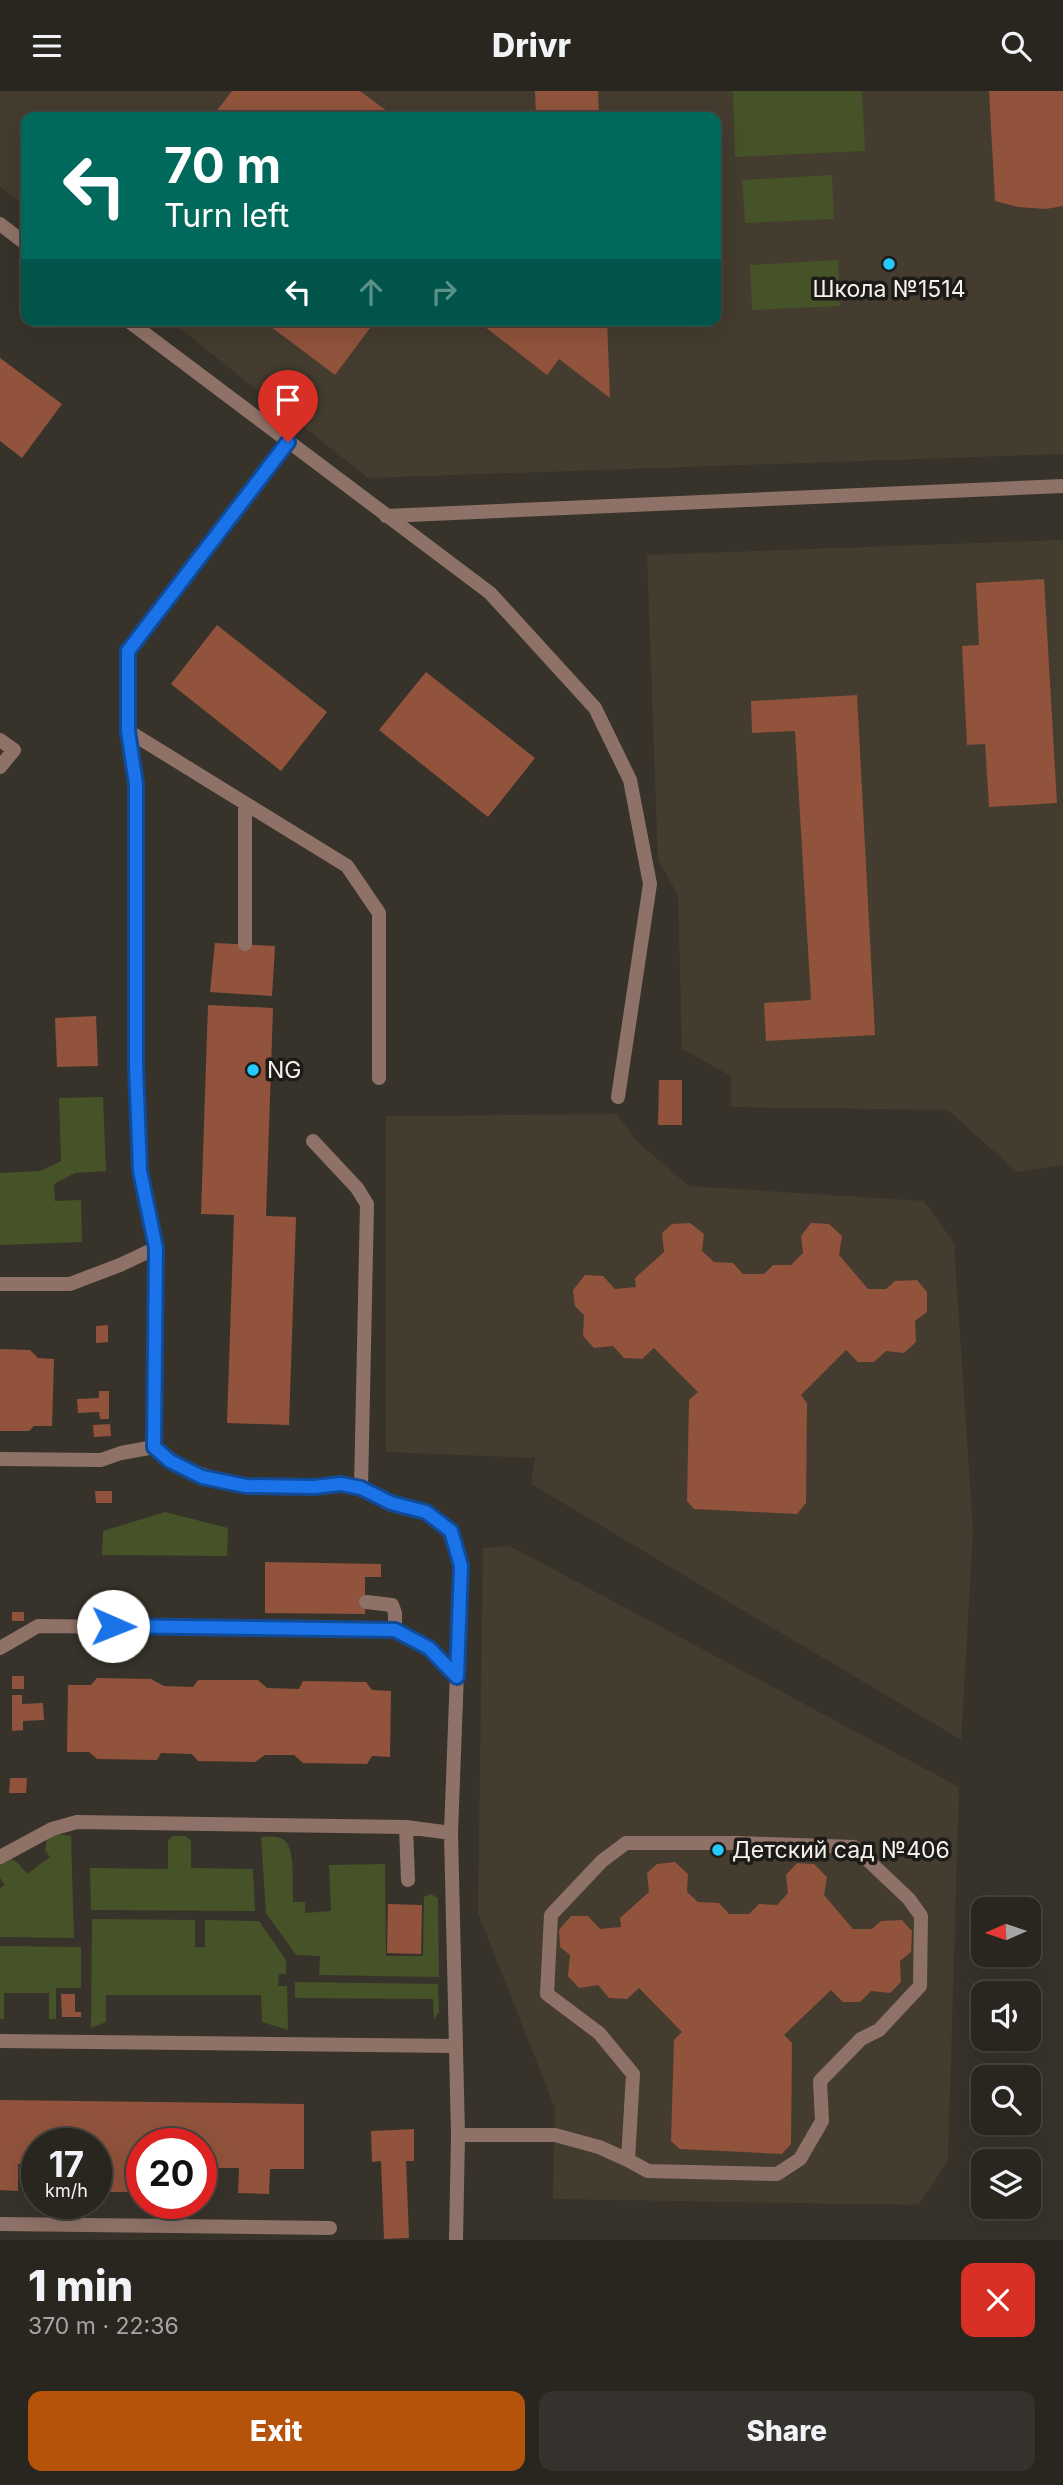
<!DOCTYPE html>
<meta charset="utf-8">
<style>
:root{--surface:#292620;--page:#35322d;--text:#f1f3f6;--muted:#a5a5a5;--line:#45433e;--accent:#b45309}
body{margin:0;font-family:Inter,sans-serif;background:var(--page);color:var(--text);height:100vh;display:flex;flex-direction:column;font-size:26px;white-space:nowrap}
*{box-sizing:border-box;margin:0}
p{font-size:23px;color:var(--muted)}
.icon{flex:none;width:38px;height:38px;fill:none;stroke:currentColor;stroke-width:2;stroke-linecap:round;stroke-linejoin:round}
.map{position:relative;height:2149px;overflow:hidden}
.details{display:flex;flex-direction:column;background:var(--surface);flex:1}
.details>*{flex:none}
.banner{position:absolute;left:21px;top:21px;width:700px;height:214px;border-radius:14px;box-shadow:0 7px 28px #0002,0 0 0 2px var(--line);background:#00695c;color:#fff;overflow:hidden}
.needle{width:46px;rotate:267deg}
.buttons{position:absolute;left:971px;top:1806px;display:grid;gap:14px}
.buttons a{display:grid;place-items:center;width:70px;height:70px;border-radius:14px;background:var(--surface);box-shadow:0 7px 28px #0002,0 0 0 2px var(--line);font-size:35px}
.speed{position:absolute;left:21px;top:2037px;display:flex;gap:14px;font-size:35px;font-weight:700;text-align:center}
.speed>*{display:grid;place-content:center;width:91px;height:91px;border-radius:50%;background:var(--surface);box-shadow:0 7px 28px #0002,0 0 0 2px var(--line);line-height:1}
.speed small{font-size:18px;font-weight:400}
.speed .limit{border:10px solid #d22;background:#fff;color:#111}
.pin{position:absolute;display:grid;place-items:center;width:60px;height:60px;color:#fff;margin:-72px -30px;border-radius:50% 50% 50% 0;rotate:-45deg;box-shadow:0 0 7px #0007}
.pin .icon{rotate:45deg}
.me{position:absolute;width:77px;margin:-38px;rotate:91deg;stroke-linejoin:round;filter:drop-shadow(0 0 5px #0008)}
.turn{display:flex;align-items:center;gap:24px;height:147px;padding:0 28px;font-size:32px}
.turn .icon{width:91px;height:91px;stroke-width:2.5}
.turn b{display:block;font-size:49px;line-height:60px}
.lanes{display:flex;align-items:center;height:66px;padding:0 28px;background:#0003;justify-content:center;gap:35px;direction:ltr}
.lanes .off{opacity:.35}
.round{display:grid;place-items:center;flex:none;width:74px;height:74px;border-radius:14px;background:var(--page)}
.head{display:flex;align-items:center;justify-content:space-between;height:119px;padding:0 28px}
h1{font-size:42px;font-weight:800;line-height:52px}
.cta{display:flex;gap:14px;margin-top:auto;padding:14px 28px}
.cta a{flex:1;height:80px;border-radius:14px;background:var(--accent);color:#fff;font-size:28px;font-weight:800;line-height:80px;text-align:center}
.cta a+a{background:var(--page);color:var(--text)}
header{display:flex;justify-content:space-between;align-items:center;height:91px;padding:0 28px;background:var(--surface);font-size:32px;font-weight:800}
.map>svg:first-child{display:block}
.built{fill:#443c2e}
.green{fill:#465228}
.building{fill:#91533c}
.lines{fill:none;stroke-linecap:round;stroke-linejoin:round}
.service{stroke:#8f7267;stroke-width:14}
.route-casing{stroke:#114b97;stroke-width:18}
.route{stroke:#1a73e8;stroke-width:12}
.poi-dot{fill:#24c9fe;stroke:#1d1b17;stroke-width:2.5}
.labels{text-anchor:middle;stroke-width:7;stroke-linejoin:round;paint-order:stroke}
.poi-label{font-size:23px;fill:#f4f1eb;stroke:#1d1b17;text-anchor:start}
</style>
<header><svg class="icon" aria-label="menu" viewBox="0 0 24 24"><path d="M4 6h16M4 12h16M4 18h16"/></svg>Drivr<svg class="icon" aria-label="search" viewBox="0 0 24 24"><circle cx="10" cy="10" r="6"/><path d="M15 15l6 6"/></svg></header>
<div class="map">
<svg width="1063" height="2149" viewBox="0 0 1063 2149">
<rect width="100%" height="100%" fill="#37332a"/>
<path class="built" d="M0,0H1063V363L368,387L169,229H716V26H26V116L0,96Z
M1063,449V1074L1017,1081L948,1019L731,1016V985L682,958L678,804L658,769L647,464Z
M616,1023L640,1053L689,1095L924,1110L954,1152L973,1441L961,1649L531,1393L535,1367L386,1361V1025Z
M510,1455L959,1696L948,2070L918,2114L553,2108L555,2017L478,1822L483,1457Z"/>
<path class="green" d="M733,0H862L865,60L735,66Z
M832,84L834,128L745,132L742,89Z
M838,169L840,215L752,219L750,174Z
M103,1006L106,1080L75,1082L54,1093L55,1110L81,1109L82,1151L0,1154V1082L40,1080L61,1070L59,1007Z
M165,1421L228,1437L227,1465L102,1464L103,1440Z
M56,1743L71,1745L74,1847L0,1846V1797L5,1794L0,1787V1772L10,1767L17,1771L27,1783L50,1766L45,1759L47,1747Z
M173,1745H186L191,1750V1777L253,1778L255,1820L91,1819L90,1777L168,1778V1749Z
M261,1746C268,1746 277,1744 284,1749C296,1758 292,1796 293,1811H305V1822L331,1820L329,1774L385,1773L386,1865H423L424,1806L431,1803L438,1807L439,1886L319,1884L320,1865L296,1864L266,1822Z
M92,1828L195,1829V1856H205V1829L259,1830L286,1869V1883H279L278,1895H287L288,1939L262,1931L261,1904H106V1931L91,1937Z
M0,1855L81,1856V1897H56V1928H49V1902H4V1928H0Z
M295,1891L438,1893L439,1921L434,1928L433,1908L295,1907Z"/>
<path class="building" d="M232,0H360L395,26H212Z
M535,0H598L599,26H536Z
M989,0H1063V115L1046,118L1018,116L995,110Z
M262,229H376L335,284Z
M476,229H607L610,307L559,268L547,284Z
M0,267L62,313L22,367L0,350Z
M1044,488L1057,712L989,716L985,653L967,654L962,555L979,554L976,492Z
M217,534L327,621L281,680L171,593Z
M426,581L535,667L488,726L379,639Z
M857,604L875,944L766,950L764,912L811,909L795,640L752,642L751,610Z
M215,852L275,855L272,905L210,901Z
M208,914L273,917L266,1125L296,1126L289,1334L227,1332L234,1124L201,1123Z
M96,925L98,975L57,976L55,927Z
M659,989H682V1034H658Z
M690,1132L704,1143L702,1160L714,1171L733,1172L743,1183H764L773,1174H791L803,1162L801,1145L811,1132L829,1133L842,1145L839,1164L868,1198H886L895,1190L917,1189L927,1201V1221L915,1230L916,1251L904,1262L886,1260L874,1271H858L846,1259L801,1304L807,1312L806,1412L797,1423L694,1418L687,1410L689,1309L698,1301L654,1257L642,1268L624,1267L613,1255L594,1257L583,1245L584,1224L575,1215L573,1199L585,1184L603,1185L615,1198L636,1196L635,1187L664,1161L662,1142L672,1133Z
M108,1234V1251L96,1252V1235Z
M0,1258L30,1259L38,1267L54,1268L52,1335H34L29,1340H0Z
M99,1300H109V1328H100L99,1321L78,1322L77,1308L99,1307Z
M110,1333L111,1345L94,1346L93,1334Z
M95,1400H112V1412H96Z
M265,1471L381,1473V1486H365V1523L265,1522Z
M12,1521H24V1530H12Z
M12,1585H24V1598H12Z
M97,1587L151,1588L164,1595L193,1596L198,1589H258L267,1597L299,1598L303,1590L366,1591L372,1599L391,1600L390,1666L372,1665L367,1673L303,1672L294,1664H265L255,1671L198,1670L192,1663L161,1662L157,1669L97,1668L89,1661H67L68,1594H91Z
M12,1604H22V1613L43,1612L44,1629L23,1630V1639L12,1640Z
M10,1687H27L26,1702H9Z
M675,1771L688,1783L687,1801L698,1811L719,1812L729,1823H749L759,1813L777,1814L788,1802L786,1784L797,1772L814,1773L827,1786L824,1804L853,1838H872L881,1830L902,1829L912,1840L911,1861L900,1870L901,1891L890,1902L871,1900L860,1911H843L831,1899L784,1944L792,1952L791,2053L782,2063L680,2058L671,2050L674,1949L682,1941L639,1897L627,1908L609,1907L598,1894L579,1897L568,1885L570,1864L560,1856L559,1839L571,1825H588L600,1838L621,1836L620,1827L649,1801L647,1782L657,1773Z
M388,1813L422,1814L421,1863L387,1862Z
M61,1903H75V1921H81V1926H62Z
M0,2009L304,2013V2078H270L269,2103L238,2102L239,2077H201V2053H142V2101H105V2074H96V2053H37V2073H18V2100L0,2099Z
M414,2038V2070H406L409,2147L384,2148L381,2070L372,2071L371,2040Z"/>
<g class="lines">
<path class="service" d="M0,133L26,153
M127,229L490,502L595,617L630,689L650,793L618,1006
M386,425L1063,395
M128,640L347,775L379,822V987
M0,649L14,659L0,676
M245,853V712
M0,1193H70L120,1174L156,1157
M154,1356L156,1157L140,1080L136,976V693L128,640V560L288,351
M0,1368L101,1369L121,1362L154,1356C199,1394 256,1398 313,1396C334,1395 340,1393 361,1397L367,1113L357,1097L313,1050
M361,1397L391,1412L426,1421L451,1440L461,1475L451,1742L458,2044L456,2149
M366,1511L392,1514L395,1522V1539
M0,1557L38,1535L395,1539L429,1557L457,1586
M406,1736L408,1789
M626,1752H738L854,1756L909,1808L921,1825L920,1895L879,1939L861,1948L820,1990L822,2030L800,2068L777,2083L648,2080L628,2069L633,1983L599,1942L547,1903L551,1824L602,1770Z
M0,1766L52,1738L77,1731L406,1736L451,1742
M0,1950L455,1955
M458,2044H555L599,2056L628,2069
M0,2133L330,2137"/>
</g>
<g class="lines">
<g class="route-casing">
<path id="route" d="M113,1535L395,1539L429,1557L457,1586L461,1475L451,1440L426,1421L391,1412L361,1397L341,1393L314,1396L246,1395L202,1386L170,1370L154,1356L156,1157L140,1080L136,976V693L128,640V560L288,351"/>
</g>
<use href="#route" class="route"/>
</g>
<g class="poi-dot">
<circle cx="889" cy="173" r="7"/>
<circle cx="253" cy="979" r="7"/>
<circle cx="718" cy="1759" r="7"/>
</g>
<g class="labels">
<g class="poi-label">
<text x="889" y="206" text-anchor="middle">Школа №1514</text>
<text x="267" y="987">NG</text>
<text x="732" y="1767">Детский сад №406</text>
</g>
</g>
</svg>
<div class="buttons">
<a><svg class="needle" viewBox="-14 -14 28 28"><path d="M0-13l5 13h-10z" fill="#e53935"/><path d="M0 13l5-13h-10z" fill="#a5a5a5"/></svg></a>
<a><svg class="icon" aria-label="sound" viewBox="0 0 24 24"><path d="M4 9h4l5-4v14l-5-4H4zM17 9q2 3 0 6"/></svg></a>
<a><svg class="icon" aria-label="search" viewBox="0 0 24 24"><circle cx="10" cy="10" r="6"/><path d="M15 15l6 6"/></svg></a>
<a><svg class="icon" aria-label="layers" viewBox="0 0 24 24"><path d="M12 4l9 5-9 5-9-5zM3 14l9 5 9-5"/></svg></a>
</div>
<div class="speed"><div>17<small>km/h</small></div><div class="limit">20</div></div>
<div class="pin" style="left:288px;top:351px;background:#d93025"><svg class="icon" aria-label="arrive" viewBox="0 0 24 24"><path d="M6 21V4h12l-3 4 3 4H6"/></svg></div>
<svg class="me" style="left:113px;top:1535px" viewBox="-20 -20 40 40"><circle r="19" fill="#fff"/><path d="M0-13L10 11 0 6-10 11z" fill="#1a73e8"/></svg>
<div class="banner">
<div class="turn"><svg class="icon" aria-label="left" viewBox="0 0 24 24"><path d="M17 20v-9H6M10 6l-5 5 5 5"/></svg><div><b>70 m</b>Turn left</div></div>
<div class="lanes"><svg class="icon" aria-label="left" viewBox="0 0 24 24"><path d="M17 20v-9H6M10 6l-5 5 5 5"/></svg><svg class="icon off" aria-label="ahead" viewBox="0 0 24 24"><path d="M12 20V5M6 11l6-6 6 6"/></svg><svg class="icon off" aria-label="right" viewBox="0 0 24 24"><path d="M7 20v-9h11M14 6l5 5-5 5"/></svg></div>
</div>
</div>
<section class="details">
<div class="head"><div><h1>1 min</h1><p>370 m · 22:36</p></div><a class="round" style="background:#d93025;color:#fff"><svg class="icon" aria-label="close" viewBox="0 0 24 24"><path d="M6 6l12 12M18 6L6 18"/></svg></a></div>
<div class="cta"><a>Exit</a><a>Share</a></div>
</section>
